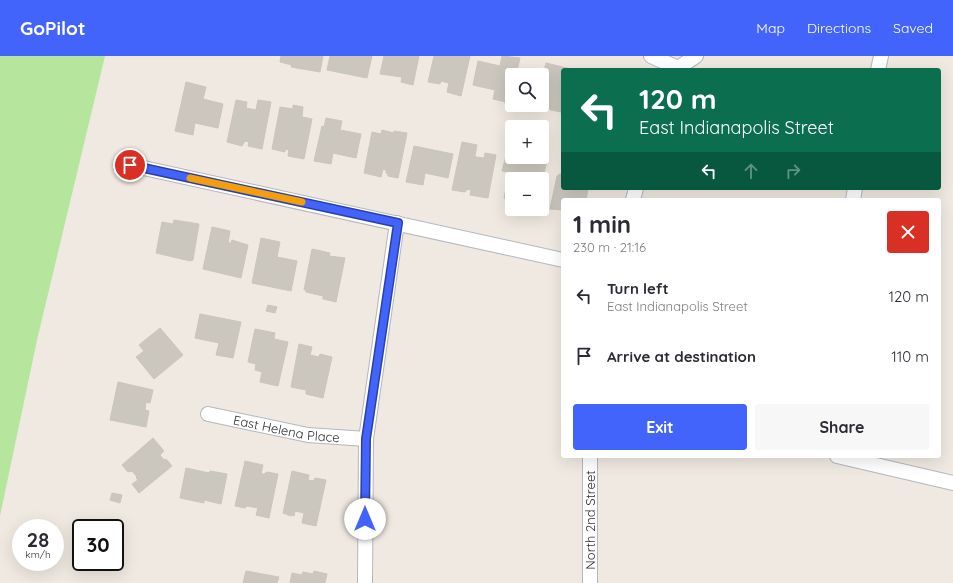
<!DOCTYPE html>
<meta charset="utf-8">
<style>
:root{--surface:#fff;--page:#f7f7f7;--text:#2b2b33;--muted:#7c7c81;--accent:#4264fb}
body{margin:0;font-family:Quicksand,sans-serif;background:var(--page);color:var(--text);height:100vh;display:flex;flex-direction:column;font-size:15px;white-space:nowrap}
*{box-sizing:border-box;margin:0}
p{font-size:13px;color:var(--muted)}
.icon{flex:none;width:22px;height:22px;fill:none;stroke:currentColor;stroke-width:2;stroke-linecap:round;stroke-linejoin:round}
.map{position:relative;flex:1;overflow:hidden}
.details{position:absolute;left:561px;top:142px;width:380px;height:260px;display:flex;flex-direction:column;background:var(--surface);border-radius:4px;box-shadow:0 4px 16px #0002}
.details>*{flex:none}
.banner{position:absolute;left:561px;top:12px;width:380px;height:122px;border-radius:4px;box-shadow:0 4px 16px #0002;background:#0b6e4f;color:#fff;overflow:hidden}
.buttons{position:absolute;left:505px;top:12px;display:grid;gap:8px}
.buttons a{display:grid;place-items:center;width:44px;height:44px;border-radius:4px;background:var(--surface);box-shadow:0 4px 16px #0002;font-size:20px}
.speed{position:absolute;left:12px;top:463px;display:flex;gap:8px;font-size:20px;font-weight:700;text-align:center}
.speed>*{display:grid;place-content:center;width:52px;height:52px;border-radius:50%;background:var(--surface);box-shadow:0 4px 16px #0002;line-height:1}
.speed small{font-size:10px;font-weight:400}
.speed .limit{border:2px solid #111;border-radius:6px;background:#fff;color:#111}
.pin{position:absolute;display:grid;place-items:center;width:34px;height:34px;color:#fff;margin:-17px;border:2px solid #fff;border-radius:50%;box-shadow:0 1px 4px #0007}
.me{position:absolute;width:44px;margin:-22px;rotate:0deg;stroke-linejoin:round;filter:drop-shadow(0 0 3px #0008)}
.turn{display:flex;align-items:center;gap:14px;height:84px;padding:0 12px;font-size:18px}
.turn .icon{width:52px;height:52px;stroke-width:2.5}
.turn b{display:block;font-size:28px;line-height:34px}
.lanes{display:flex;align-items:center;height:38px;padding:0 12px;background:#0003;justify-content:center;gap:20px;direction:ltr}
.lanes .off{opacity:.35}
.round{display:grid;place-items:center;flex:none;width:42px;height:42px;border-radius:4px;background:var(--page)}
.summary{display:flex;align-items:center;justify-content:space-between;height:68px;padding:0 12px}
h1{font-size:24px;font-weight:800;line-height:30px}
.cta{display:flex;gap:8px;margin-top:auto;padding:8px 12px}
.cta a{flex:1;height:46px;border-radius:4px;background:var(--accent);color:#fff;font-size:16px;font-weight:800;line-height:46px;text-align:center}
.cta a+a{background:var(--page);color:var(--text)}
ul{padding:0;list-style:none}
li{display:flex;align-items:center;gap:12px;height:60px;padding:0 12px}
li div{flex:1}
li b{display:block;font-size:15px}
li em{font-style:normal}
header{display:flex;align-items:center;gap:24px;box-sizing:border-box;height:56px;padding:0 20px;background:var(--accent);color:#fff}
header strong{font-size:19px}
nav{display:flex;gap:22px;margin-inline-start:auto;font-size:14px}
.map>svg:first-child{display:block}
.green{fill:#b6e59e}
.building{fill:#cbc7bf;stroke:#cbc5ba}
.lines{fill:none;stroke-linecap:round;stroke-linejoin:round}
.street-casing{stroke:#b4b7c1;stroke-width:16}
.street{stroke:#fff;stroke-width:14}
.route-casing{stroke:#2b41a3;stroke-width:10}
.route{stroke:#4264fb;stroke-width:7}
.slow{stroke:#f59e0b;stroke-width:7}
.labels{text-anchor:middle;stroke-width:4;stroke-linejoin:round;paint-order:stroke}
.street-label{font-size:13px;fill:#2e2e2e;stroke:#fff}
</style>
<header>
<strong>GoPilot</strong>
<nav><a>Map</a><a>Directions</a><a>Saved</a></nav>
</header>
<div class="map">
<svg width="953" height="527" viewBox="0 0 953 527">
<rect width="100%" height="100%" fill="#efe9e1"/>
<path class="green" d="M0,0H105L37,284L0,460Z"/>
<path class="building" d="M281,0H323L320,16L291,11L292,9L280,6Z
M330,0H372L367,22L327,14Z
M384,0H419L413,29L401,26L402,21L380,18Z
M434,0H470L461,40L447,36L449,27L441,25L440,28L428,26Z
M502,0L520,2L516,19H512V37L510,47L493,43L495,34L473,29L478,5L500,10Z
M546,7L571,13L570,14H563V49L561,56L527,49H542V23Z
M527,14L539,17L538,19H526Z
M186,26L206,31L203,43L223,48L218,72L195,67L193,79L175,75Z
M236,44L247,46L246,52L256,54L258,44L271,46L262,93L248,90L249,86L245,85L242,90L227,86Z
M293,49L303,51L302,61L312,63L304,103L288,100L289,94L285,93V96L272,93L280,51L293,53Z
M326,62L342,65L340,74L361,78L356,102L333,97L331,108L314,105L322,70L324,71Z
M382,74L394,77V75L407,77L398,122L388,120V118L386,117V114L383,113L381,121L364,117L372,76L381,78Z
M462,86L477,89L475,99L476,101L484,102L485,97L496,99L488,142L470,139L471,133L466,134L465,136L452,134Z
M414,90L453,98L448,122L425,117L423,129L406,126Z
M507,96L512,97V101H529L547,105L542,126V123H512V144L504,142L510,116L502,115Z
M560,118L563,119V132H590V133H588L586,144H563V154L550,153L557,120Z
M174,164L199,168L193,204L190,205L156,197L162,166L173,168Z
M212,171L230,175L228,187H231L232,184L248,189L241,222L203,213Z
M261,182L280,186L277,201L297,205L291,235L252,227Z
M312,193L330,197L329,200L345,202L336,246L323,243V240L306,236L305,233L304,234Z
M268,249L277,251L275,257L266,255Z
M200,258L241,266L233,302L216,299L219,287L195,282Z
M160,272L183,299L154,323L136,301L144,295L139,289Z
M255,273L275,277L274,283L288,286L278,330L260,326L262,316L255,314L256,308L248,306Z
M299,288L312,291L310,299L319,301L320,298L332,301L323,342L306,338V334L291,331Z
M118,326L153,334L150,347L146,346L145,354L149,355L146,371L110,364Z
M153,382L164,395L160,399L163,403L167,404L172,410L139,437L132,428L138,424L136,422L137,421L133,416L130,415L128,416L122,409Z
M245,405L263,409L261,418H264L267,416L278,418L269,462L256,459L258,452L247,450L245,452L235,450Z
M186,412L209,417L210,415L227,418L221,448L204,444V447L180,442Z
M292,415L309,419L308,424L314,425L315,422L326,424L316,470L302,467L304,457L295,455L294,460L292,459L291,460L283,457Z
M112,437L122,439L120,447L110,444Z
M246,515L279,521L277,527H243Z
M314,515L327,518L325,527H290L292,517L302,519L303,516L313,518Z"/>
<g class="lines">
<g class="street-casing">
<g id="street">
<path d="M651,0L678,12L696,0"/>
<path d="M878,14L881,0"/>
<path d="M130,109L563,204"/>
<path d="M633,144L636,132"/>
<path d="M853,144L855,132"/>
<path id="s1" d="M208,358L308,379L366,383"/>
<path d="M590,400V527"/>
<path d="M837,400L953,427"/>
<path d="M365,527L366,383L397,167"/>
</g>
</g>
<use href="#street" class="street"/>
</g>
<g class="lines">
<g class="route-casing">
<path id="route" d="M130,109L398,167L366,383L365,463"/>
</g>
<use href="#route" class="route"/>
<path class="slow" d="M190,122L302,146"/>
</g>
<g class="labels">
<g class="street-label">
<text dy="5" stroke="none"><textPath href="#s1" startOffset="80">East Helena Place</textPath></text>
<text transform="translate(590 464) rotate(-90)" y="5">North 2nd Street</text>
</g>
</g>
</svg>
<div class="buttons">
<a><svg class="icon" aria-label="search" viewBox="0 0 24 24"><circle cx="10" cy="10" r="6"/><path d="M15 15l6 6"/></svg></a>
<a>+</a>
<a>−</a>
</div>
<div class="speed"><div>28<small>km/h</small></div><div class="limit">30</div></div>
<div class="pin" style="left:130px;top:109px;background:#d93025"><svg class="icon" aria-label="arrive" viewBox="0 0 24 24"><path d="M6 21V4h12l-3 4 3 4H6"/></svg></div>
<svg class="me" style="left:365px;top:463px" viewBox="-20 -20 40 40"><circle r="19" fill="#fff"/><path d="M0-13L10 11 0 6-10 11z" fill="#4264fb"/></svg>
<div class="banner">
<div class="turn"><svg class="icon" aria-label="left" viewBox="0 0 24 24"><path d="M17 20v-9H6M10 6l-5 5 5 5"/></svg><div><b>120 m</b>East Indianapolis Street</div></div>
<div class="lanes"><svg class="icon" aria-label="left" viewBox="0 0 24 24"><path d="M17 20v-9H6M10 6l-5 5 5 5"/></svg><svg class="icon off" aria-label="ahead" viewBox="0 0 24 24"><path d="M12 20V5M6 11l6-6 6 6"/></svg><svg class="icon off" aria-label="right" viewBox="0 0 24 24"><path d="M7 20v-9h11M14 6l5 5-5 5"/></svg></div>
</div>
<section class="details">
<div class="summary"><div><h1>1 min</h1><p>230 m · 21:16</p></div><a class="round" style="background:#d93025;color:#fff"><svg class="icon" aria-label="close" viewBox="0 0 24 24"><path d="M6 6l12 12M18 6L6 18"/></svg></a></div>
<ul>
<li><svg class="icon" aria-label="left" viewBox="0 0 24 24"><path d="M17 20v-9H6M10 6l-5 5 5 5"/></svg><div><b>Turn left</b><p>East Indianapolis Street</p></div><em>120 m</em></li>
<li><svg class="icon" aria-label="arrive" viewBox="0 0 24 24"><path d="M6 21V4h12l-3 4 3 4H6"/></svg><div><b>Arrive at destination</b></div><em>110 m</em></li>
</ul>
<div class="cta"><a>Exit</a><a>Share</a></div>
</section>
</div>
